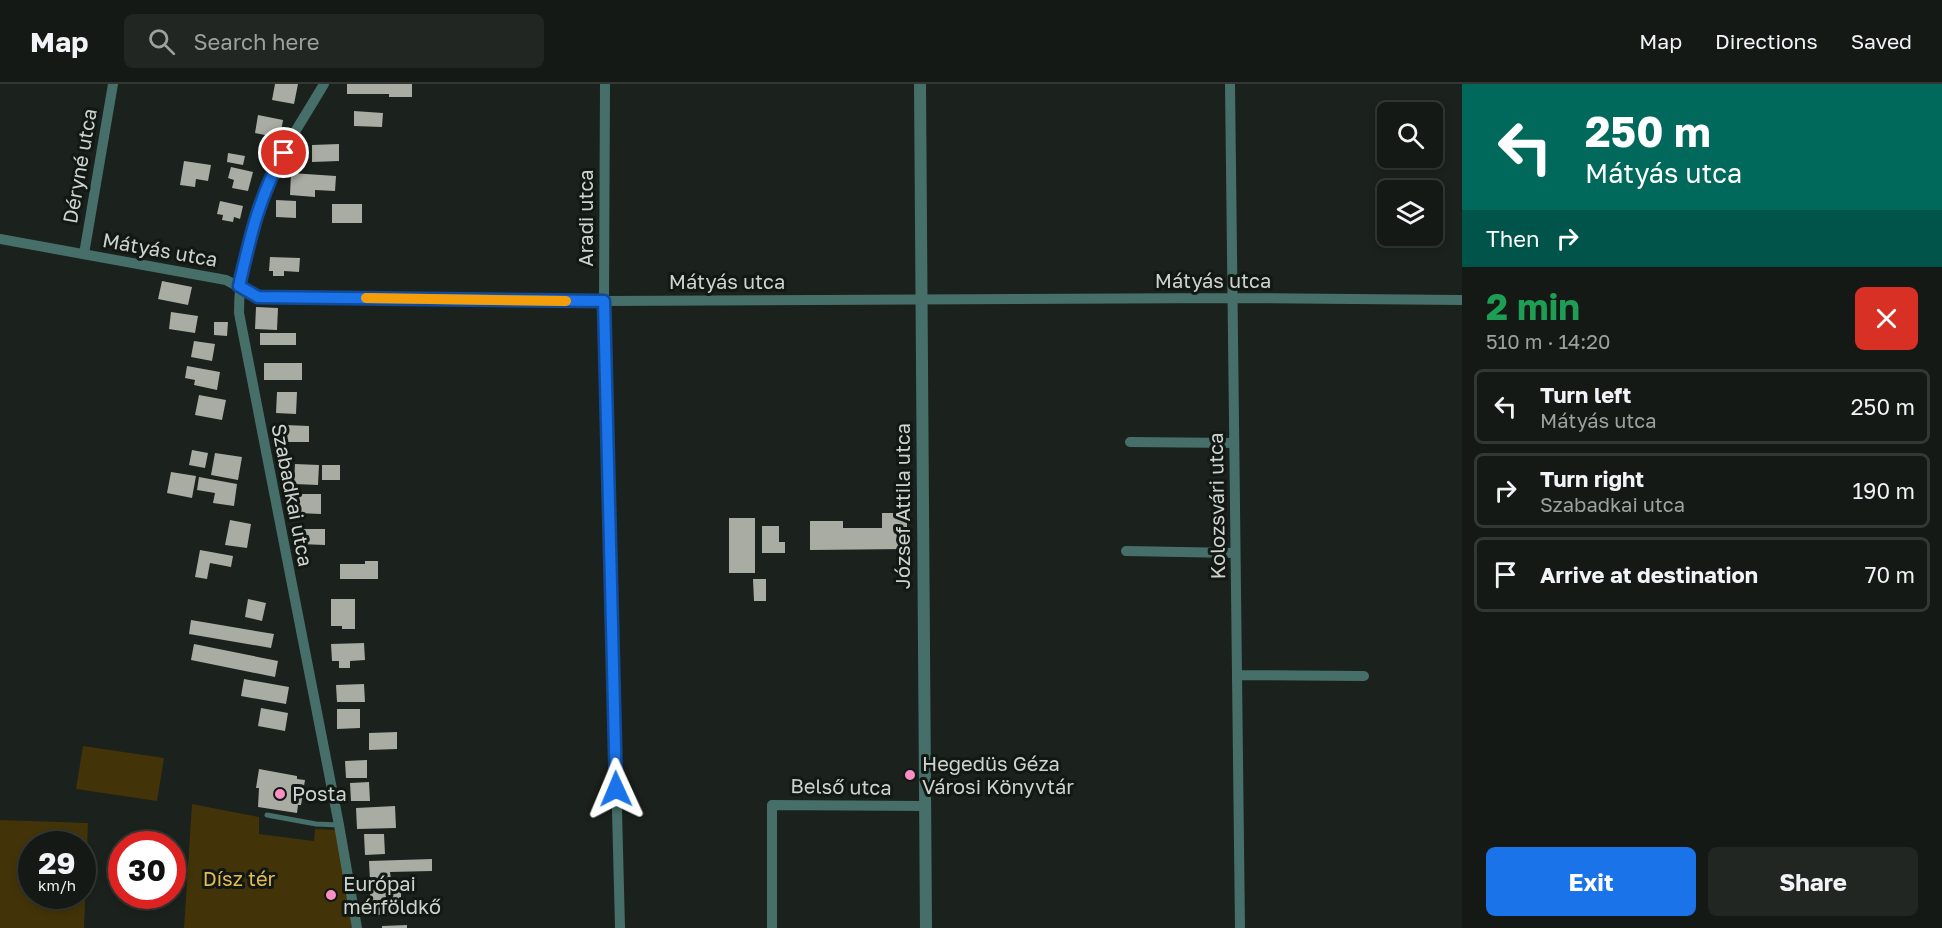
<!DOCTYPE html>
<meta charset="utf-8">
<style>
:root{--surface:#141915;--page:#212622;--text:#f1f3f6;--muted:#9da0a0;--line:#333834;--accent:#1a73e8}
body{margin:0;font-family:"Golos Text",sans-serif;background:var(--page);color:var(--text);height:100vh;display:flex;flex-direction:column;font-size:22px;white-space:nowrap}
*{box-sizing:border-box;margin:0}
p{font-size:20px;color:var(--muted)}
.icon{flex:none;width:33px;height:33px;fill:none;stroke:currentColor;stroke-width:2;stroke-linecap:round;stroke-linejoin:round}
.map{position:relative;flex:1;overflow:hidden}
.sheet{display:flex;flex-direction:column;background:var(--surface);width:480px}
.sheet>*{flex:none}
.top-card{background:#00695c;color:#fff;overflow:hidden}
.tools{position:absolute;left:1377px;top:18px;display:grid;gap:12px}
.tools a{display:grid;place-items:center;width:66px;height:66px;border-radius:9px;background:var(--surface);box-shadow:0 3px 9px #0003,0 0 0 2px var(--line);font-size:30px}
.speed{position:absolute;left:18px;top:747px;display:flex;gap:12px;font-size:30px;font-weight:700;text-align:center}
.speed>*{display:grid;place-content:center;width:78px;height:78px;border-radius:50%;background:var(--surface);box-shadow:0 3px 9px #0003,0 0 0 2px var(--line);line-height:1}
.speed small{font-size:15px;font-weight:400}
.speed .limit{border:9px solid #d22;background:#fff;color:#111}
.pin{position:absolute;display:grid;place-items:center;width:51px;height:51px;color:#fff;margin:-26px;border:3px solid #fff;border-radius:50%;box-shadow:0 2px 6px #0007}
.me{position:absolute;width:66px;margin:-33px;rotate:359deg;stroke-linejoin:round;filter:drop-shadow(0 0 4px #0008)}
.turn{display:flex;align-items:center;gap:21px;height:126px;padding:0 24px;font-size:27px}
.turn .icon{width:78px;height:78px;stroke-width:2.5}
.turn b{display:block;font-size:42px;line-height:51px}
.then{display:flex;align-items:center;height:57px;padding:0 24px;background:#0003;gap:12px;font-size:22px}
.round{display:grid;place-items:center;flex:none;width:63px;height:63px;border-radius:9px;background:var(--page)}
.head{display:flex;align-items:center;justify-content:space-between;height:102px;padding:0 24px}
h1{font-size:36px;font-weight:700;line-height:45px;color:#1e9e55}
.button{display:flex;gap:12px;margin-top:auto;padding:12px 24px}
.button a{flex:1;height:69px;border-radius:9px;background:var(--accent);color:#fff;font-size:24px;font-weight:700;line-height:69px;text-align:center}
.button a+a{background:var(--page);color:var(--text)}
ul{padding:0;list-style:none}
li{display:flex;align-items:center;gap:18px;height:75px;margin:0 12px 9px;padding:0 12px;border:3px solid var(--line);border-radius:9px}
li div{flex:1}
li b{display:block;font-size:22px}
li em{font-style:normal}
header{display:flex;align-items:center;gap:36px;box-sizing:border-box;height:84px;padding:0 30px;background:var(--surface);border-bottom:2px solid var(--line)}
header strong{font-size:28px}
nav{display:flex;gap:33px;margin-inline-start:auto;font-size:21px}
.search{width:420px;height:54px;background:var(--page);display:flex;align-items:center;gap:15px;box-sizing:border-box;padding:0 21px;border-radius:9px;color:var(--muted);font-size:22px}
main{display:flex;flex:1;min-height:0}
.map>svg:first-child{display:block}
.green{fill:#433308;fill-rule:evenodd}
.building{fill:#a9aca3}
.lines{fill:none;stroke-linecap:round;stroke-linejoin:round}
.service{stroke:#476f69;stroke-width:5}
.minor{stroke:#476f69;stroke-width:10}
.tertiary{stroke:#476f69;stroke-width:12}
.route-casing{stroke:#114b97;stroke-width:15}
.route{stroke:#1a73e8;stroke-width:10}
.slow{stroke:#f59e0b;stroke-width:10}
.poi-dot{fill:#fb8fc4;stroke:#121813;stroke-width:2}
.labels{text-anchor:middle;stroke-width:6;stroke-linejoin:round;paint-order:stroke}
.street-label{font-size:20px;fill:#cfd3d0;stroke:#121813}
.poi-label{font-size:20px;fill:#cfd3d0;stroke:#121813;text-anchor:start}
.park-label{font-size:20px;fill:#e5ba4f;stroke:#121813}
</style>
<header>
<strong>Map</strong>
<div class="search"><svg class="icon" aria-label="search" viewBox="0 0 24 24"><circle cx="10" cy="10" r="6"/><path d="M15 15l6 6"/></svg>Search here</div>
<nav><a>Map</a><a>Directions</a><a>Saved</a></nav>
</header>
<main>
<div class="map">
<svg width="1462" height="844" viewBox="0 0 1462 844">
<rect width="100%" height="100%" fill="#1b211c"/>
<path class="green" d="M83,662L164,674L157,717L76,705Z
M192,720L259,733V750L314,757L315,745L336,746L352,844H184Z
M0,736L88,739L84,844H0ZM32,760H82V812H32Z"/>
<path class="building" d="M275,0H298L294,20L272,16Z
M347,0H412V13H389V10H347Z
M354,27L383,29L382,43L354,42Z
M258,31L283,36L280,54L255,49Z
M339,60V77L312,78V61Z
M228,69L245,72L243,81L227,78Z
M184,77L211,81L208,97L196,95L195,103L180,101Z
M231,83L253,88L248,107L232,104L234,96L228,94Z
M291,89L336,92L335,107L315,106V113L290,111Z
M276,116L296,117V134L276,133Z
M220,117L243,122L240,135L234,133L233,138L222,136L223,131L217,130Z
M332,120H362V139H332Z
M270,173L300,174L299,188L284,187V192H273V187H269Z
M162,197L192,203L188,221L158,215Z
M256,223L278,224L277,246L255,245Z
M171,228L198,232L195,249L169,245Z
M214,238H228L227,252L214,251Z
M260,249H296V261H260Z
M194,257L215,260L212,277L191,273Z
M264,279H302V296H264Z
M187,282L220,288L217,306L194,301L195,296L185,294Z
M277,308H297L296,330L276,329Z
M199,311L226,316L222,336L195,331Z
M285,341L309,342V358H285Z
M192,366L208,369L205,384L189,381Z
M215,369L242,373L238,396L211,391Z
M295,380L319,381L318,401L294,400Z
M322,381H340V396H322Z
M171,388L196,392L192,414L167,409Z
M199,393L237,400L234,422L213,419L215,409L197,406Z
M298,410H321V430L298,429Z
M882,429H907V465L810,466V437H843V444H882Z
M729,434H755V489H729Z
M230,436L251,440L247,464L225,461Z
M762,442H779V458H785V469H762Z
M301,445H325V461L300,460Z
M200,466L233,472L231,483L210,479L207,495L195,493Z
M365,477H378V495H340V480H365Z
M753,495H766V517H754Z
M248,515L266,519L262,537L245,533Z
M331,515H355V545H342V542H331Z
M191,536L274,550L271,564L189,550Z
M364,559L365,576L350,577V584H339V577H332L331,560Z
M194,560L278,577L275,593L191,576Z
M244,595L289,603L286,620L241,612Z
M364,600L365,618H337L336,601Z
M261,624L288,629L285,647L258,642Z
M337,625H360V644L337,645Z
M397,648V665L369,666V649Z
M367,676V694H346L345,677Z
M259,685L297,692V695L305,696L301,721H298L297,729L258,723L259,704H256Z
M369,698L370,717H351L350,699Z
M395,722L396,744L357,745L356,724Z
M364,750H384L385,770L365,771Z
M432,775V787L390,788L391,796L370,797L369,777Z
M401,804V830L371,831L370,805Z
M407,841V844H382V842Z"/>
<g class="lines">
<path class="service" d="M267,731L316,740L339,741"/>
<path class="minor" d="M324,0C307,29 288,57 273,87C253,131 239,181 239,229L339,741L357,844
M605,0L604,217L620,844
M1230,0L1240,844
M0,155L226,196L258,213L604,217L1232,214L1462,216
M84,170L113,0
M1130,358L1234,359
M1126,467L1235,469
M1237,591L1364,592
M772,844V721L925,722"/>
<path class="tertiary" d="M920,0L926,844"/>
</g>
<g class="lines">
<g class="route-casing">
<path id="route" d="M284,69C259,112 250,154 239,202L258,213L604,217L616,705"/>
</g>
<use href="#route" class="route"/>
<path class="slow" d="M366,214L566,217"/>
</g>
<g class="poi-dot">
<circle cx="910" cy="691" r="6"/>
<circle cx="280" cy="710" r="6"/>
<circle cx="331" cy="811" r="6"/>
</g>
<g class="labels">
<g class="street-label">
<text transform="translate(80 82) rotate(-80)" y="7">Déryné utca</text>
<text transform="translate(586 134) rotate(-90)" y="7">Aradi utca</text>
<text transform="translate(160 166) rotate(10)" y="7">Mátyás utca</text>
<text x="1213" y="204">Mátyás utca</text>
<text x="727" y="205">Mátyás utca</text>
<text transform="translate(292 411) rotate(79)" y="7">Szabadkai utca</text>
<text transform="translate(903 422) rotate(-90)" y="7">József Attila utca</text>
<text transform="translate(1217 422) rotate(-91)" y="7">Kolozsvári utca</text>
<text transform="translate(841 703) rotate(1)" y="7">Belső utca</text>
</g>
<g class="poi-label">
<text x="922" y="687">Hegedüs Géza<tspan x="922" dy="23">Városi Könyvtár</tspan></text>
<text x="292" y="717">Posta</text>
<text x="343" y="807">Európai<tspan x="343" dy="23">mérföldkő</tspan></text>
</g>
<g class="park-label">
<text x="239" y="802">Dísz tér</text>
</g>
</g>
</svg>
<div class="tools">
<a><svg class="icon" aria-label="search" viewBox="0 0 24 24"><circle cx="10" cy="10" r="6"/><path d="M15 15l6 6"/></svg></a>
<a><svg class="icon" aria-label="layers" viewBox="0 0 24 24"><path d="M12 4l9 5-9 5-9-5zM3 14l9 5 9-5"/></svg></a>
</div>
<div class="speed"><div>29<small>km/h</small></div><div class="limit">30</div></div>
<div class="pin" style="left:284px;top:69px;background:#d93025"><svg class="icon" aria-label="arrive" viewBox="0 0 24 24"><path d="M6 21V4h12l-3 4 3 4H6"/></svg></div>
<svg class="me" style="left:616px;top:705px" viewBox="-20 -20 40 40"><path d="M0-17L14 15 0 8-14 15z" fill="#1a73e8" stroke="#fff" stroke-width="4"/></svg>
</div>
<section class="sheet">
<div class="top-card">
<div class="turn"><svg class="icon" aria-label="left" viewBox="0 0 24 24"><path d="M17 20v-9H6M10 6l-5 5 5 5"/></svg><div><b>250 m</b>Mátyás utca</div></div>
<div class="then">Then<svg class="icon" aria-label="right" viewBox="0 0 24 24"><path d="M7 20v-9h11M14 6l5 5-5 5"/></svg></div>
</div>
<div class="head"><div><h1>2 min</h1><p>510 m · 14:20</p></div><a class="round" style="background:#d93025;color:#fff"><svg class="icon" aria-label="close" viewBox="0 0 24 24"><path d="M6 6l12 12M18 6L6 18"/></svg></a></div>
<ul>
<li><svg class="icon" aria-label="left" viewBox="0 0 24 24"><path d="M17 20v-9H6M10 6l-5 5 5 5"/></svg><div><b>Turn left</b><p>Mátyás utca</p></div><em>250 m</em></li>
<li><svg class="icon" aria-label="right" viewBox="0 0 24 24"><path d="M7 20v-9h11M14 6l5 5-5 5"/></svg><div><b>Turn right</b><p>Szabadkai utca</p></div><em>190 m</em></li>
<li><svg class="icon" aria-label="arrive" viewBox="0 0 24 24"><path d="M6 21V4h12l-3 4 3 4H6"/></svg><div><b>Arrive at destination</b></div><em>70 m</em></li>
</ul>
<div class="button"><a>Exit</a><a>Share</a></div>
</section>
</main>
